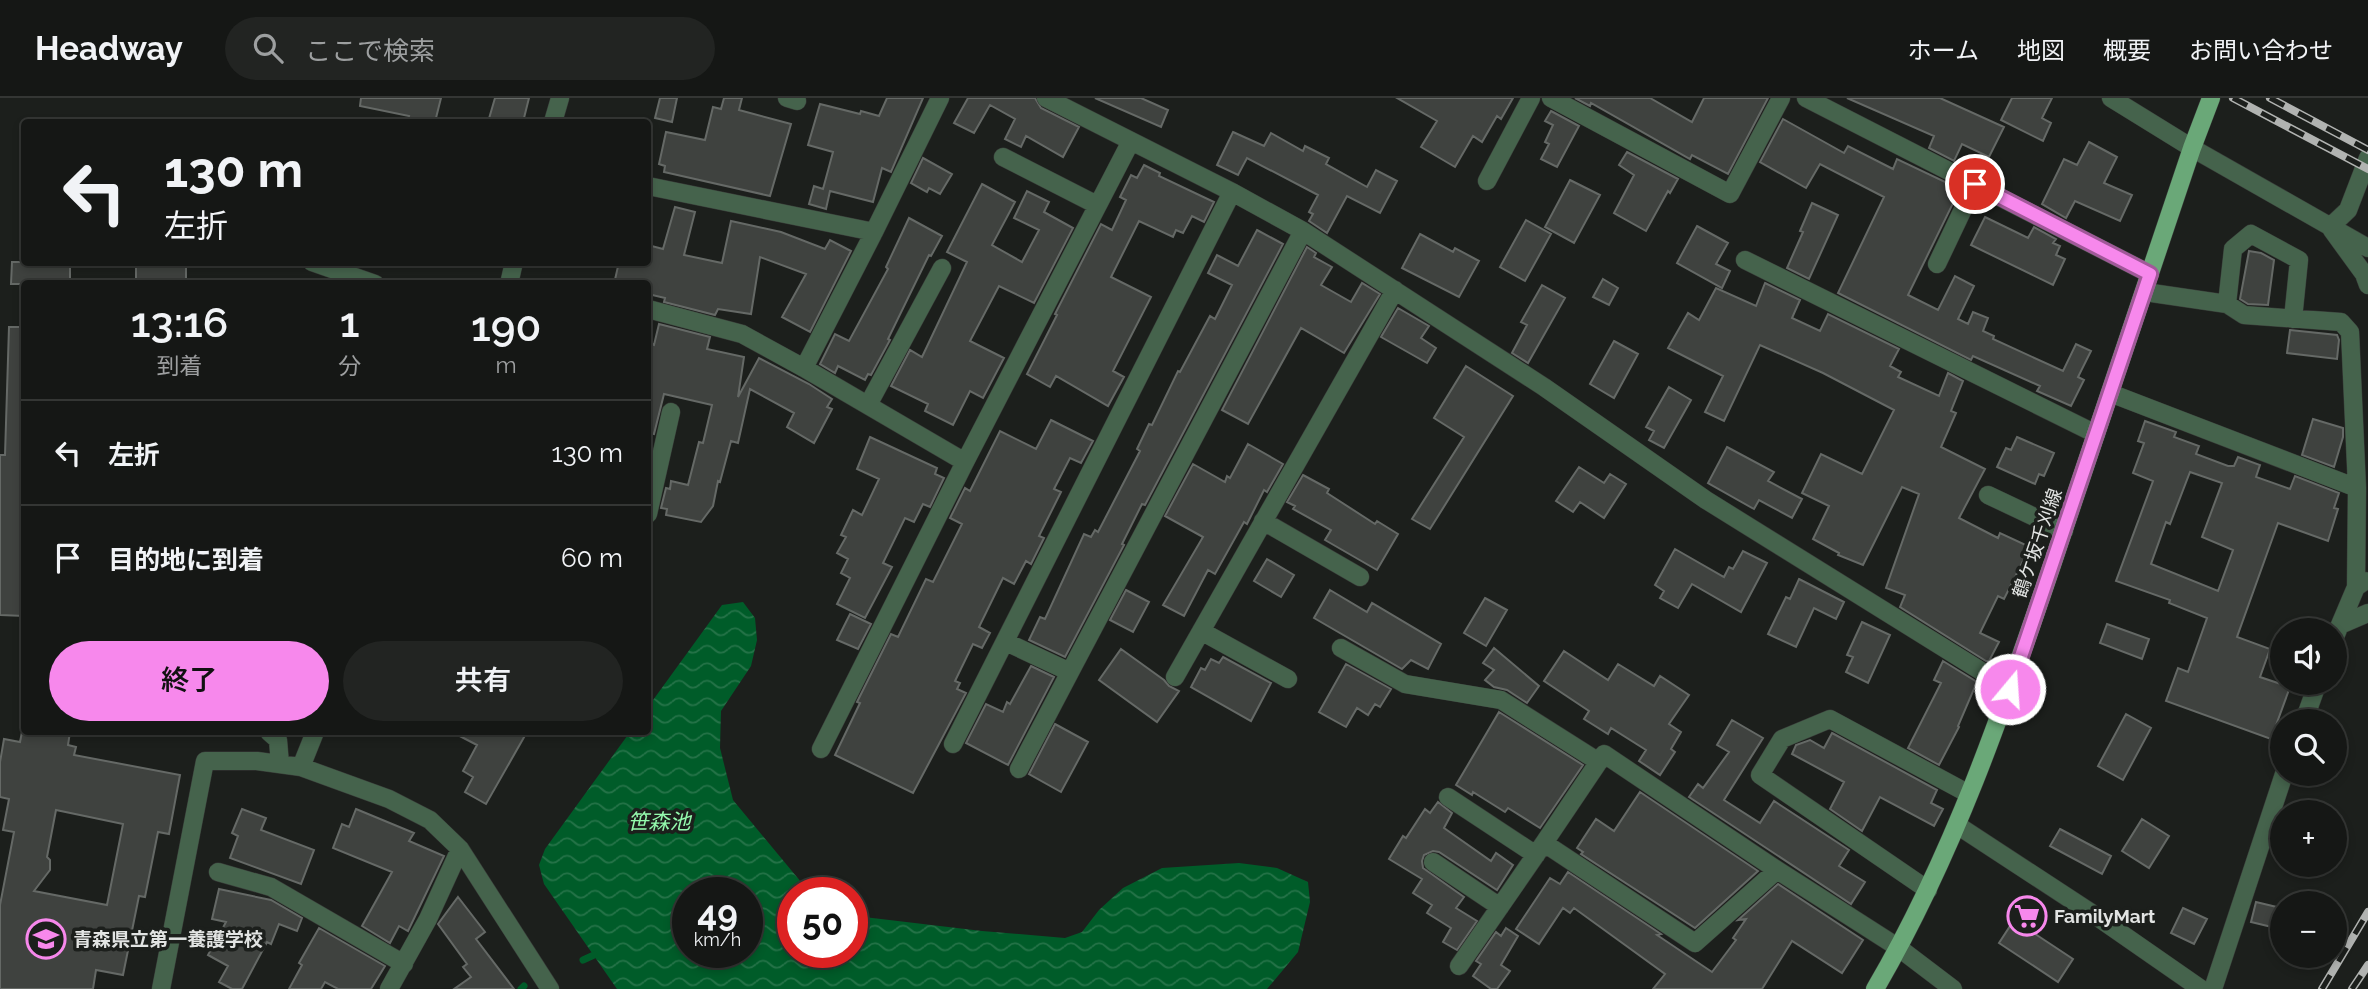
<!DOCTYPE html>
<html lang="ja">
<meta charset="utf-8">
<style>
:root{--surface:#151715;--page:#222422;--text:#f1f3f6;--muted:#9d9fa0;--line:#343634;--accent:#f788ec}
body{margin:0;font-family:Raleway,"Noto Sans JP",sans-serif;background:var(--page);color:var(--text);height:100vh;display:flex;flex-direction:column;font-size:26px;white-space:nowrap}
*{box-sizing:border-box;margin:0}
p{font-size:23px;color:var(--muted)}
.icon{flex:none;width:38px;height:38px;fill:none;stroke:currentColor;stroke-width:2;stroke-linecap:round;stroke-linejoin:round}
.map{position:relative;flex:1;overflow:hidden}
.side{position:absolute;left:21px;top:182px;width:630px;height:455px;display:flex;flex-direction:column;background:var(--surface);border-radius:7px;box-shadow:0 4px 10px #0003,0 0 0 2px var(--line)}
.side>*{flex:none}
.guide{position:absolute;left:21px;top:21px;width:630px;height:147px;border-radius:7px;box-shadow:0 4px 10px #0003,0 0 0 2px var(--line);background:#151715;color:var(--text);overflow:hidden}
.tools{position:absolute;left:2270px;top:520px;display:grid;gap:14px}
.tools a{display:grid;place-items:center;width:77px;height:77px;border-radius:50%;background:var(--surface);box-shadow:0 4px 10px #0003,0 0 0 2px var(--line);font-size:35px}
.speed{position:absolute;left:672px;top:779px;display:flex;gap:14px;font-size:35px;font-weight:700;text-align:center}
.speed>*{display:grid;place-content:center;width:91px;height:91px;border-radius:50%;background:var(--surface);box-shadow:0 4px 10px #0003,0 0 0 2px var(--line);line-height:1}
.speed small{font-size:18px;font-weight:400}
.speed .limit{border:10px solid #d22;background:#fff;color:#111}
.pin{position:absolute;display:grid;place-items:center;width:60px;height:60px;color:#fff;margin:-30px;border:4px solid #fff;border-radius:50%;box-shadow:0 2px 7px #0007}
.me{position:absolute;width:77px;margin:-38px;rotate:18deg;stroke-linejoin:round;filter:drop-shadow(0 0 5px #0008)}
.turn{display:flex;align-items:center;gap:24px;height:147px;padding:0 28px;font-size:32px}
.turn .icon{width:91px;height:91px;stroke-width:2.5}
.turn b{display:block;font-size:49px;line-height:60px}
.eta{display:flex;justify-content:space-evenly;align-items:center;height:119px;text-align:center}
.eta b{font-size:42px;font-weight:600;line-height:49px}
.cta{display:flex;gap:14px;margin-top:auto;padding:14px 28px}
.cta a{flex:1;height:80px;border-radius:42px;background:var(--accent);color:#111;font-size:28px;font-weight:600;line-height:80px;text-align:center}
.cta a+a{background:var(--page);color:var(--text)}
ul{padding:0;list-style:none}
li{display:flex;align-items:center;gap:21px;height:105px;padding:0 28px;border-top:2px solid var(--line)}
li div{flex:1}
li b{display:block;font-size:26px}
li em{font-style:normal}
header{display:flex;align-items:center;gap:42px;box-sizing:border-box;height:98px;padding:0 35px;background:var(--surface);border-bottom:2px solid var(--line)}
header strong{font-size:33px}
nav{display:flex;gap:38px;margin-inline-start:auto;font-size:24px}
.search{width:490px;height:63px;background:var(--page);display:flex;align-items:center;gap:18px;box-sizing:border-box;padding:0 24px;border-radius:38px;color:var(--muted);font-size:26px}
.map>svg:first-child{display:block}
.water{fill:url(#water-waves);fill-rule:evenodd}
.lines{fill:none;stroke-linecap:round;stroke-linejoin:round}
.stream{stroke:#005c29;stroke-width:7}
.building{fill:#3f423f;stroke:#656966;stroke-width:2;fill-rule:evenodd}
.minor-casing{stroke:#383b38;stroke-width:19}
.major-casing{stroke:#383b38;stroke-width:19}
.minor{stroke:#45634c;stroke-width:18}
.major{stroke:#6aa878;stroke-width:18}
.rail-casing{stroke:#b1b3b1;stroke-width:8}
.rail{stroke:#1c1f1c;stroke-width:5;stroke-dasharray:16;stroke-linecap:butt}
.route-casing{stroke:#a15899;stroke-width:18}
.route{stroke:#f788ec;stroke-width:12}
.labels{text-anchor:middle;stroke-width:7;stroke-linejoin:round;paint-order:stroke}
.street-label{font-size:19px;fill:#e2e4e3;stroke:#1c1f1c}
.poi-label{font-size:19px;font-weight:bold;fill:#e2e4e3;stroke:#1c1f1c;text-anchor:start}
.water-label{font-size:21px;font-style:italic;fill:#94faad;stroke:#1c1f1c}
</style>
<header>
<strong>Headway</strong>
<div class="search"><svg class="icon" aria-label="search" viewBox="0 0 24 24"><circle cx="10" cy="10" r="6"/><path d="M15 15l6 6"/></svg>ここで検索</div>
<nav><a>ホーム</a><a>地図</a><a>概要</a><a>お問い合わせ</a></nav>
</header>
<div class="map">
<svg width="2368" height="891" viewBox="0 0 2368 891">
<defs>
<pattern id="water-waves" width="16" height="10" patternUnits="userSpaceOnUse" patternTransform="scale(1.75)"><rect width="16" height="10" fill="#005c29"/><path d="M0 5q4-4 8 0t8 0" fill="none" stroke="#257348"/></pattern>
</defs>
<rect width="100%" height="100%" fill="#1c1f1c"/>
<path class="water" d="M743,504L755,520L757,542L751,568L721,613L720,650L733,702L801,784L820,794H793V854H852V812L864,819L982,833L1065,840L1082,834L1099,812L1123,790L1162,770L1239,765L1277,770L1308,784L1310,804L1298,854L1267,891H617L544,786L539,767L545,751L630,634H648V609L722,507ZM688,794H747V854H688Z"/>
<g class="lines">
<path class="stream" d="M583,862L594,857
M521,891L524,888"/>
</g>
<path class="building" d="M361,0H441L435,24H407L409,18L360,8Z
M495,0H529L523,24H488Z
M660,0H677L672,24L655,20Z
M724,0H742L739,12L791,26L770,98L664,74L665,68L659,66L666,34L705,42L713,9L721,11Z
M887,0H923L891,74L882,70L873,104L830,93L826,111L809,106L814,88L823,91L833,54L808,47L820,6L860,16L861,13L879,18Z
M968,0H1035L1041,10L1079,29L1063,59L1026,38L1021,49L1005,41L1015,21L990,7L974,35L954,25Z
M1095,0H1141L1168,12L1161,29Z
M1397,0H1513L1501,21L1497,18L1482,44L1473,38L1455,69L1421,49L1437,23Z
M1575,0H1650L1692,24L1704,0H1768L1728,76L1692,57L1690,61L1591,5L1590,8Z
M1847,0H1940L2004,29L1989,59L1962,46L1954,63L1929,50L1934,38Z
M2012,0H2052L2042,20L2051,25L2043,43L2001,22Z
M1551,13L1579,28L1557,69L1541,61L1549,46L1545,44L1553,27L1545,23Z
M1783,21L1844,55L1848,48L1893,71L1897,61L1960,91L1908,197L1938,212L1955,178L1974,188L1958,221L1968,226L1973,214L1988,220L1983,233L1994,238L1993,241L2063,273L2076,246L2091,253L2078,279L2084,282L2071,308L2037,293L2040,288L1973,258L1971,262L1838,195L1884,99L1820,66L1806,90L1760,64Z
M1233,34L1264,48L1271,35L1303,53L1305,48L1329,60L1326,66L1367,89L1376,72L1397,83L1380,115L1347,98L1327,135L1309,123L1313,116L1309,114L1318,97L1247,60L1238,77L1217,67Z
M2089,44L2117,59L2104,85L2132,97L2120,123L2075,103L2066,120L2042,106L2064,61L2077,67Z
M1627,54L1678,81L1670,95L1668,93L1646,133L1614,115L1634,77L1619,67Z
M923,60L952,76L940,96L929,90L927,94L911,85Z
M1144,67L1160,75L1159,78L1214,104L1204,124L1192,118L1183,135L1176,132L1173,139L1139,123L1111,179L1151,199L1113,273L1124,279L1108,308L1056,278L1050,289L1027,276L1057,217L1055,216L1101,126L1112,132L1126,102L1120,99L1131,77L1137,80Z
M1570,82L1600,97L1574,145L1545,129Z
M982,86L1015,104L992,147L1022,164L1039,132L1014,120L1027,93L1049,104L1044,114L1073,130L1034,205L999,188L970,243L1004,260L983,300L970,293L953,327L925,313L928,306L891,288L910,252L922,259L967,164L947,154Z
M1812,105L1838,117L1809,181L1787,170L1803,134L1800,133Z
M675,109L695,114L684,157L722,165L731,123L781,134L825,151L830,142L851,153L810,234L782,219L806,176L760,159L751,216L718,211L715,217L664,204L665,200L648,196V186H614L619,164H648V147L663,151Z
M1985,119L2028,140L2034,129L2056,141L2053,145L2060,148L2056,157L2065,161L2053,187L1971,147Z
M909,120L942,138L931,158L929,157L888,241L890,242L871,277L868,276L865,282L838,268L835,275L820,266L835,236L849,243L888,171L886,169Z
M1526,122L1551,136L1525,183L1500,169Z
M1697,128L1728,145L1716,166L1730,173L1722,190L1677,165Z
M1257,132L1283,146L1145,407L1142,406L1122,446L1124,447L1065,559L1029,542L1040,519L1045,521L1084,436L1091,439L1095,432L1098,434L1140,353L1137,351L1149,326L1152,327L1178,273L1180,274L1210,218L1215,221L1232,187L1208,175L1217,157L1238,168Z
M1420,136L1453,154L1455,150L1479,163L1459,199L1402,170Z
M1307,149L1316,155L1314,159L1332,169L1321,187L1351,204L1362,185L1380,196L1344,255L1301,230L1248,326L1222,312Z
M2249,153L2261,155L2274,162L2268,207L2248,206L2240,201Z
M12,164H70V186H11Z
M136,164H186V186H136Z
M1603,181L1618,190L1609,207L1593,199Z
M1765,185L1800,202L1792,220L1820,233L1828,216L1899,251L1890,268L1901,274L1898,279L1939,298L1948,275L1963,283L1951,313L1956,315L1941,349L1985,371L1959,420L1998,440L2000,435L2030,449L2004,501L1998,498L1980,535L1999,544L1989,563H1986L1900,509L1905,497L1886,490L1919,396L1902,389L1863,467L1838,457L1839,455L1813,441L1829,408L1802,395L1821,356L1862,376L1894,312L1823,275L1760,247L1724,323L1705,314L1723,278L1668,250L1688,215L1699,222L1716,190L1756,208Z
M1542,187L1565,200L1528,265L1512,255L1527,227L1521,224Z
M1398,210L1429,228L1421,240L1436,250L1427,265L1381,239Z
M659,226L710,239L707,251L744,259L738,299L759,260L809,286L832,301L827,309L832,311L814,345L787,329L794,315L750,291L738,345L731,343L720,384L718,383L713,408L701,424L666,417L667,411L661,410L666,390L670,391L671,383L688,387L699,344L703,345L712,307L664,296L654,336L648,335V245L654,247Z
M9,229H24V518L0,517V357H5Z
M2290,232L2337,237L2339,242L2337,261L2287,255Z
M1614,243L1638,256L1614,300L1590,286Z
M1466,268L1513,298L1430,431L1412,421L1464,339L1434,320Z
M1669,289L1691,302L1664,350L1649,342L1654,333L1646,329Z
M2313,321L2343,330V339L2334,369L2302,357Z
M1051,322L1093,343L1081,365L1070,360L1054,391L1061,394L1039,438L1044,440L1031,466L1026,463L1014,486L1003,480L979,529L990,535L982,550L973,546L955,583L960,585L957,591L966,595L913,695L835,657L860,605L857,604L891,536L898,539L926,481L933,484L962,426L950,420L965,390L970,393L1000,333L1036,351Z
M2145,323L2176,334L2174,339L2199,348L2196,356L2228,368H2234L2238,359L2260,367L2256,379L2290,391L2295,378L2339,395L2334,410L2338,411L2328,443L2278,425L2237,539L2270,551L2260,579L2290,589L2271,641L2166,603L2178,570L2188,574L2207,520L2169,505L2170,502L2116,483L2153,383L2133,375L2144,345L2138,343ZM2190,374L2222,385L2202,439L2233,452L2218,493L2151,466L2166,424L2170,426Z
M870,339L937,370L935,376L944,380L930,409L923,406L914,424L905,420L883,465L892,469L865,520L837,506L850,480L841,475L848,461L837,455L846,439L841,437L853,412L862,417L879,381L857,371Z
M2017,339L2054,355L2044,378L2039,376L2035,386L1997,369L2006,350L2011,352Z
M1248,346L1283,366L1267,394L1264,392L1247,426L1244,424L1215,476L1208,472L1184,518L1163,507L1203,439L1165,418L1193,366L1225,384L1227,378L1230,380Z
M1727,349L1774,374L1768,383L1802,401L1792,420L1759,402L1754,411L1708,385Z
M1579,369L1604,385L1610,376L1626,386L1604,420L1580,404L1573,414L1556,403Z
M1303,377L1329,391L1327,395L1375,426L1377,423L1398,436L1377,472L1325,442L1331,432L1293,411L1295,408L1287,404Z
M1675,451L1724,479L1729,469L1733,471L1743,453L1767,465L1741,514L1692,486L1678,510L1660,500L1664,493L1655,487Z
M1267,461L1294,477L1281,499L1254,483Z
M1799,481L1844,504L1836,521L1814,510L1796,549L1768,536L1786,499L1790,501Z
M1126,492L1149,504L1133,534L1110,522Z
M1330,492L1367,514L1372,505L1441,546L1428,571L1411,562L1402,571L1314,520Z
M1485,500L1507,512L1486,548L1464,535Z
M850,516L871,526L858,551L837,542Z
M1862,524L1890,537L1868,585L1846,574L1853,559L1847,557Z
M2107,526L2149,541L2142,561L2100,545Z
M1494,550L1539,588L1527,605L1507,592L1494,589L1485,582L1494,572L1483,565Z
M1121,551L1164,582L1169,588L1179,593L1157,624L1099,582Z
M1564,553L1608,582L1618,566L1654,588L1660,578L1689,597L1669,626L1681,634L1671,651L1675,654L1660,677L1639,663L1646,652L1611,630L1608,636L1584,621L1589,613L1544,583Z
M1223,559L1271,585L1251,623L1191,589L1201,570L1205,572L1211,561L1219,565Z
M1943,563L1977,584L1958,628L1959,629L1939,667L1908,650L1941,585L1934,582Z
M1346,566L1391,591L1380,609L1375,606L1368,617L1357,610L1346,629L1319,614Z
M1031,568L1054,579L1008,667L966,645L986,606L1003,614L1007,604L1010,606Z
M1499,614L1583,667L1540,730L1508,710L1505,714L1473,694L1472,697L1456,687Z
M2126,616L2151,630L2123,682L2098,668Z
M1732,622L1763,640L1724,702L1760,725L1774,703L1849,752L1839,768L1865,784L1851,806L1689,699L1698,686L1703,690L1729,654L1717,647Z
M1055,626L1088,644L1061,694L1029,676Z
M22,634H70L68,647L76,649L74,657L180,677L169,736L158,734L145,799L139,798L123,877L96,872L93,891H0V807L14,734L3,732L9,701L0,699V664L4,641L20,644ZM56,712L123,726L107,807L34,793L50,772V762L47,759Z
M452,634H527L486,706L465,694L473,679L463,673L477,647Z
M1832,635L1937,692L1931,705L1943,711L1934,728L1880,699L1862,733L1830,711L1844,684L1792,656L1796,647L1810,642L1824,650Z
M1640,694L1758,773L1695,830L1581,756L1583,754L1577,750L1596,721L1614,733Z
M1438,704L1452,715L1444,730L1491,763L1496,755L1513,767L1497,792L1439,754L1433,753L1424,757L1422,763L1423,770L1464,799L1456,810L1477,823L1457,852L1443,844L1451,830L1427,815L1432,807L1413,795L1422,781L1389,761L1403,738L1406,740L1425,711L1430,715Z
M242,711L266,720L261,732L314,752L301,786L230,760L238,738L232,735Z
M356,711L414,735L409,743L444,758L408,833L399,828L390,845L362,828L392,774L333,750L342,726L349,729Z
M2142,721L2169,738L2149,770L2122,753Z
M2060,731L2111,758L2102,776L2050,748Z
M1568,774L1661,836L1657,837L1712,874L1736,842L1733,840L1746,821L1738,822L1778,786L1863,842L1842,875L1792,843L1762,891H1653L1665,876L1574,810L1570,815L1563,810L1539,846L1516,831L1550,780L1560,786Z
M219,791L271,802L302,820L297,833L279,826L271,846L267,844L242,891H232L219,884L228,868L208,857L226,824L212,821Z
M458,799L485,834L476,841L514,891H454L471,879L463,869L467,866L438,826Z
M2256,804L2281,810L2276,830L2251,824Z
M2183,810L2207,821L2194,846L2171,835Z
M2014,822L2073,861L2058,884L1999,845Z
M319,830L385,868L371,891H338L325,884L321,891H289L302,867L299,865Z
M1506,830L1518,838L1501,867L1510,873L1497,891H1491L1473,878L1481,866L1476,863L1496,834L1501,838Z"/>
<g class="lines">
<g class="minor-casing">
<path id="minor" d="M787,0L797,3
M1046,0L1232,94L1303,133L1544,289L1706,402L2010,591
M1551,0L1730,96L1781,0
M1806,0L2150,176
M2111,0L2192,50L2368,150
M553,24L560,0
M1003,59L1097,107
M1487,83L1531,0
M648,88L874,134
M2330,129L2348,112L2368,60
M2332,132L2364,176L2368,187
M1745,162L2096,336
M312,164L375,186
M1937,166L1975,86
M509,186L514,164
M2145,194L2227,206L2244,217L2341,224L2350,234L2357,390
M2227,206L2233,151L2251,136L2299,162L2293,221
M648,211L742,236L804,270L965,364L1131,43
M804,270L874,134L940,0
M2110,295L2357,390L2356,489
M868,307L942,170
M1988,397L2064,433
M648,416L671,314
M1263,423L1360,479
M2340,527L2368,515
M1201,533L1288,581
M2334,541L2356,489L2365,483
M1006,544L1070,574L1303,133
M1341,550L1405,586L1501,602L1599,664
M1175,579L1395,192
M2304,623L2318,584
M269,634L278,642L280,666
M953,646L1232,94
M821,651L965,364
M301,669L315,634
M1019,671L1070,574
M1448,699L1536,757
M1957,727L2096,818L2201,891
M1433,764L1500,809
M1777,772L1695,845L1544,745L1604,656L1777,772L1899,850L1953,891
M218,774L271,789L404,866
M1928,792L1760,677L1782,641L1830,621L1969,696
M1459,868L1544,745
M161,891L205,663H257L301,669L389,701L430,722L460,751L550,891
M389,891L428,821L460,751
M2213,891L2284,676"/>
</g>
<g class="major-casing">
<path id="major" d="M1875,891C1953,758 2003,612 2052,467C2100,328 2146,189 2192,50L2211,0"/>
</g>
<use href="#minor" class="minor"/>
<use href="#major" class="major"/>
<g class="rail-casing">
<path id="rail" d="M2233,0L2368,71
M2270,0L2368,52
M2322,891L2368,814
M2352,891L2368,867"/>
</g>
<use href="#rail" class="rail"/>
</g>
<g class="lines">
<g class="route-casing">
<path id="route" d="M1975,86L2150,176L2010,591"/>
</g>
<use href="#route" class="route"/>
</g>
<defs>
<g id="supermarket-ring" transform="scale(2.0125)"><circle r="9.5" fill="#1c1f1c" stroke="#f788ec" stroke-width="1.5"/><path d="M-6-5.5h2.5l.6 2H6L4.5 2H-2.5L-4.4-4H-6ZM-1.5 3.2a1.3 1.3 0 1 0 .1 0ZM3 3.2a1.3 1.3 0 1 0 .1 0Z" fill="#f788ec"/></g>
<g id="school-ring" transform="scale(2.0125)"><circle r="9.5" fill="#1c1f1c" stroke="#f788ec" stroke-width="1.5"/><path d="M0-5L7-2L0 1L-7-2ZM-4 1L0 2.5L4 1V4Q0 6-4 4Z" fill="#f788ec"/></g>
</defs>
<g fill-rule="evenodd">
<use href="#supermarket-ring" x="2027" y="818"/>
<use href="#school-ring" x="46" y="841"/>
</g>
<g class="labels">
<g class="street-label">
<text transform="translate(2037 445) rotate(-71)" y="7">鶴ケ坂千刈線</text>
</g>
<g class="poi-label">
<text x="2054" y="825">FamilyMart</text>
<text x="73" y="848">青森県立第一養護学校</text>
</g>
<g class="water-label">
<text x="659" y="731">笹森池</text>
</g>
</g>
</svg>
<div class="tools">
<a><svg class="icon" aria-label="sound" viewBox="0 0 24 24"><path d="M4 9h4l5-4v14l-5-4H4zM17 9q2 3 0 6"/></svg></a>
<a><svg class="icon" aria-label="search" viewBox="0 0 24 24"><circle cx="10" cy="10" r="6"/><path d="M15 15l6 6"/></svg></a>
<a>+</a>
<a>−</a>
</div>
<div class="speed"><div>49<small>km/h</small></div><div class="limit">50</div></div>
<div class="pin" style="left:1975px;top:86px;background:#d93025"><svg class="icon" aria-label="arrive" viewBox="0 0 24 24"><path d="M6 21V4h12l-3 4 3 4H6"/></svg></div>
<svg class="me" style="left:2010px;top:591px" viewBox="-20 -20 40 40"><circle r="17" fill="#f788ec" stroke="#fff" stroke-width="3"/><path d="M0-11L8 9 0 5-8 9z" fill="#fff"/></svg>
<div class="guide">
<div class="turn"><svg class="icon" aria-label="left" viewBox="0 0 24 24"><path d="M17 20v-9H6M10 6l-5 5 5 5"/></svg><div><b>130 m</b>左折</div></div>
</div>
<section class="side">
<div class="eta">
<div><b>13:16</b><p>到着</p></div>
<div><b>1</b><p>分</p></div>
<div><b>190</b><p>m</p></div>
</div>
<ul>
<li><svg class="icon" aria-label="left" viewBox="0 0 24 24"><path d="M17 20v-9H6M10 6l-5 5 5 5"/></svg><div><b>左折</b></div><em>130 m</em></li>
<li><svg class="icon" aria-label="arrive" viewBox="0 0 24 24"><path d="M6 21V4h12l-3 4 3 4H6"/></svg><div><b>目的地に到着</b></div><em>60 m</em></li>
</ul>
<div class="cta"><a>終了</a><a>共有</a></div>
</section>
</div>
